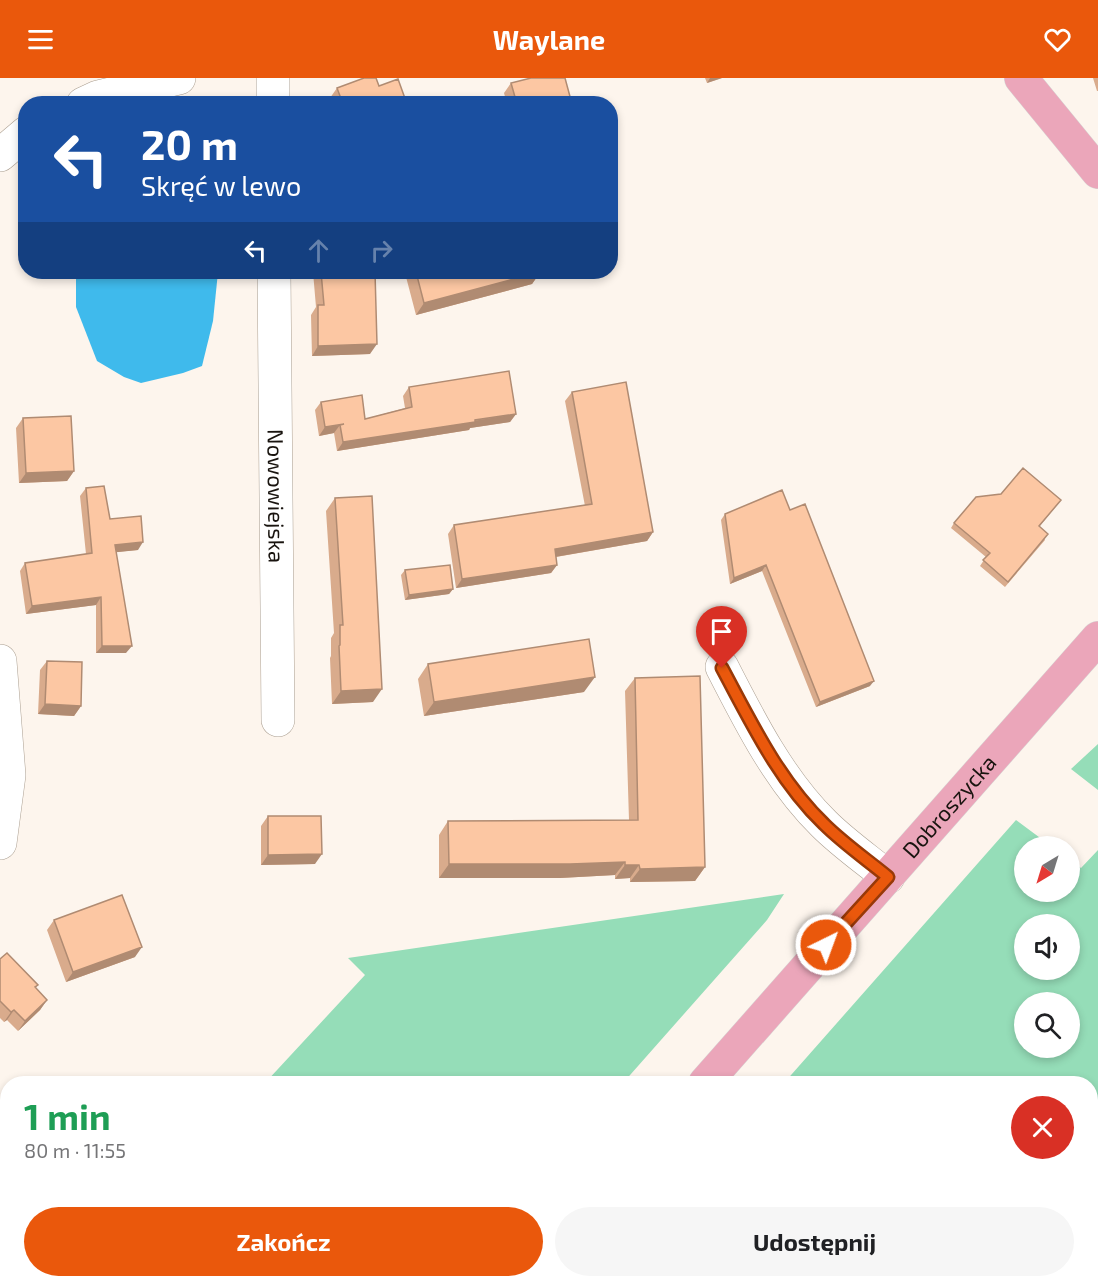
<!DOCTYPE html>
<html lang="pl">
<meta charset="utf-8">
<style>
:root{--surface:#fff;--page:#f6f6f6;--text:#202124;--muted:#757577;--accent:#ea580c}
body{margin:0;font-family:"Exo 2",sans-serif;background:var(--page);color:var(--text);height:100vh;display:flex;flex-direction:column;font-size:22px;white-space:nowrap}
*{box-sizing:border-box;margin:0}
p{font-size:20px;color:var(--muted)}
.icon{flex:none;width:33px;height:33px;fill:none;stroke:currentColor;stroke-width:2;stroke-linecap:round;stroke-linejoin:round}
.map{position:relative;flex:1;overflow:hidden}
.panel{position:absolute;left:0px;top:998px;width:1098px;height:212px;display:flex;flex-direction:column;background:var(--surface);border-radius:24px 24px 0 0;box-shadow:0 3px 9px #0003}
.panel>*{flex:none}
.hud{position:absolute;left:18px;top:18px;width:600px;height:183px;border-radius:24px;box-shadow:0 3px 9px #0003;background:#1a4fa0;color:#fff;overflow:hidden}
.needle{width:39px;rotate:218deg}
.buttons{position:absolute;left:1014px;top:758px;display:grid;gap:12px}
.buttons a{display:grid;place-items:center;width:66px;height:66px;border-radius:50%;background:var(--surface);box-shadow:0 3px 9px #0003;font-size:30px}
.pin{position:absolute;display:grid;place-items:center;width:51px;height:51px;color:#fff;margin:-62px -26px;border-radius:50% 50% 50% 0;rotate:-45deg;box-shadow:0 0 6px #0007}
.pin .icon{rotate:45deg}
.me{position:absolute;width:66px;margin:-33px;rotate:42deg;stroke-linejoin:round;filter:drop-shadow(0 0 4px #0008)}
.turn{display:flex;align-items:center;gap:21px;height:126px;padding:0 24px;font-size:27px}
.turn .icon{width:78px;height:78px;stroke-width:2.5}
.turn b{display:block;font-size:42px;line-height:51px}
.lanes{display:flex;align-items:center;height:57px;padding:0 24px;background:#0003;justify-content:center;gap:30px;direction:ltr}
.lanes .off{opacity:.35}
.round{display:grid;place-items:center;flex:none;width:63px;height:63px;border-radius:32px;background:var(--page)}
.head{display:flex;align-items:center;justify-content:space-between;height:102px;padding:0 24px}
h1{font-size:36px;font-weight:700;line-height:45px;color:#1e9e55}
.cta{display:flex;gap:12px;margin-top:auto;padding:12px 24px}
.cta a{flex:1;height:69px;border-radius:36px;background:var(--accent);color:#fff;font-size:24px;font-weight:700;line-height:69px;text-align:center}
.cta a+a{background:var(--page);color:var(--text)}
header{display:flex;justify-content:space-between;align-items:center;height:78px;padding:0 24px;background:var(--accent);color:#fff;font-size:27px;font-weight:700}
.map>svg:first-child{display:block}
.green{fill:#95ddb8;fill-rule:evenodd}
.water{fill:#3fbaec}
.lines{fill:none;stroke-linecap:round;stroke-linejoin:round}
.minor-casing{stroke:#ab9f91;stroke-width:34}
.major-casing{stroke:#d6d5d4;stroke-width:34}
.minor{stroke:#fff;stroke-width:33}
.major{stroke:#eba6ba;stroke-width:33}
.wall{fill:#d9ab8c}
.shaded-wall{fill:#b08b72}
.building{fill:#fcc7a3;stroke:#b08b72;stroke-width:1.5}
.route-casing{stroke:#983908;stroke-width:15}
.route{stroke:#ea580c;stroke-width:10}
.labels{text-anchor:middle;stroke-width:5;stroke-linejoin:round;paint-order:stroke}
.street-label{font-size:22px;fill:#19140f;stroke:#fff}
</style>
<header><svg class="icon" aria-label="menu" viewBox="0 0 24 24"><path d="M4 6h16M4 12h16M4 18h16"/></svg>Waylane<svg class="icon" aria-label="heart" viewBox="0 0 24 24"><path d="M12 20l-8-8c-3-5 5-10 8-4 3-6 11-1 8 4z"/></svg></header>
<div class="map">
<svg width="1098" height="1208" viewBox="0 0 1098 1208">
<rect width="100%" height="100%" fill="#fdf5ed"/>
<path class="green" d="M1098,666V712L1071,691Z
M1016,742L1051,768H1024V813H1070V782L1081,790L1098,772V1208H808L807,1202H1090V1005H784ZM1024,846H1070V891H1024ZM1024,924H1070V969H1024Z
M784,816L767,842L623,1005H265L365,897L348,880Z
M263,1202H459L454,1208H270Z
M605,1202H702L703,1208H599Z"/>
<path class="water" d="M76,194H218L213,243L202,288L183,295L141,305L124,299L97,283L76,229Z"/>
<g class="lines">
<g class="minor-casing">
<g id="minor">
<path d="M273,0V26"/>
<path d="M83,26L98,19L179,0"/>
<path d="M0,77L26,55"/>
<path id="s1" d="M274,194L278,642"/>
<path d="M0,583L9,697L0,765"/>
<path d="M722,589C750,644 780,703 824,746C843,765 866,781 888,799"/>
<path d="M720,1202L721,1208"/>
<path d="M100,1208L106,1202"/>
</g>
</g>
<g class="major-casing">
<g id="major">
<path d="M1021,0L1098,94"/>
<path id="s2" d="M705,1005L1098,560"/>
<path d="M524,1208L529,1202"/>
</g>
</g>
<use href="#minor" class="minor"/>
<use href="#major" class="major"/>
</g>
<path class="wall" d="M705,0H722L707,5Z
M1093,0H1098V13H1097Z
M511,5L572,26H507L504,15Z
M379,8L407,26H332L330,20L337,10Z
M313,194H374L370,276L312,278L311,237L316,229Z
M405,194H549L539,196L532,206L416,237L405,195Z
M409,309L516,336L510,344L470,350L469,352L337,373L334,355L319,358L315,332L321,324L365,341L405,330L403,318Z
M572,314L653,454L647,463L556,479L557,487L551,495L456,510L448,456L454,447L585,428L565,323Z
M23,340L74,393L67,403L19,405L16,350Z
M86,410L110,441L138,472L116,474L126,575H96V527L26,536L20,493L25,485L86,476L80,418Z
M335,420L373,624L332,626L330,580L331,578V560L334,555L326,433Z
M1057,427L1039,449L1045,462L1005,509L980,488L986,479L951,450L954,445Z
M790,432L870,608L816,629L762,493L730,506L721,442L725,436Z
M405,492L453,511L449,516L405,522L401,497Z
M47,583L81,628L74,638L38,636L40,592Z
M428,586L584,614L424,638L418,601Z
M635,600L705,789L695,803L630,804V800L615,801V797L560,800H439V757L448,743L629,742L625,613Z
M268,738L315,786L261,787V748Z
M54,842L135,879L66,904L47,852Z
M0,881L38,907L36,910L47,922L40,932L18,953L7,942L4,944L0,940Z
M181,1202L231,1208H175Z"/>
<path class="shaded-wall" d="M710,0H722L707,5Z
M534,194H549L539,196L532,206L416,237L424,225Z
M377,266L370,276L312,278L318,268Z
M516,336L510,344L470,350L469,352L337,373L343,364Z
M340,347L334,355L319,358L325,349Z
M74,393L67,403L19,405L26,395Z
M653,454L647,463L549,480L555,471Z
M143,464L138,472L109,475L115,467Z
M557,487L551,495L456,510L462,501Z
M766,487L762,493L730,506L734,500Z
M453,511L449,516L405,522L409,517Z
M101,519L96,527L26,536L32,528Z
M102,568H132L126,575H96Z
M595,599L584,614L424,638L434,624Z
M874,603L870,608L816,629L820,624Z
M382,611L373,624L332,626L341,613Z
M45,626L81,628L74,638L38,636Z
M322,776L315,786L261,787L268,777Z
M625,784L615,797L560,800H439L449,786Z
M625,787H639L630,800L615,801Z
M705,789L695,803L630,804L640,791Z
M142,869L135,879L66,904L73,894Z
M47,922L40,932L18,953L25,943Z
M14,932L7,942L4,944L11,934Z
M22,1202H24L19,1208H16Z"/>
<path class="building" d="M364,0H376L379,8L398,1L407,26H343L337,10Z
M531,0H565L572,26H517L511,5Z
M321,194H375L377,266L318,268V227H324Z
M416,194H540L424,225Z
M509,293L516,336L475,342V344L343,364L340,347L344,346L325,349L321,324L362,317L365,341L412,329L409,309Z
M626,304L653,454L555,471L557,487L462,501L454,447L592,426L572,314Z
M71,338L74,393L26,395L23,340Z
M1023,390L1061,422L1039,448L1048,456L1008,504L983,482L990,475L954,445L976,419L1001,416Z
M104,408L110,441L141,438L143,464L115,467L132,568H102L101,519L32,528L25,485L92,475L86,410Z
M782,412L790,432L805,426L874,603L820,624L766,487L734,500L725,436Z
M372,418L382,611L341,613L339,568L340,567V547H343L335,420Z
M450,487L453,511L409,517L405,492Z
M589,561L595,599L434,624L428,586Z
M47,583L82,584L81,628L45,626Z
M700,598L705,789L640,791L639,787H625V784L570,786H449L448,743L638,742L635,600Z
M268,738H321L322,776L268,777Z
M122,817L142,869L73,894L54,842Z
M7,875L38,907L35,909L47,922L25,943L14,932L11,934L0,923V881Z
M0,1164L8,1171V1202H22L16,1208H0Z
M181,1202H224L231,1208H183L178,1204Z"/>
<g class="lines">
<g class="route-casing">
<path id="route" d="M722,590C751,644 779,703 824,746C843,765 866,781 888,799L826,867"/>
</g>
<use href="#route" class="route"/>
</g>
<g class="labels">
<g class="street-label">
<text dy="8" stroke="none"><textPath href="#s1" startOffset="224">Nowowiejska</textPath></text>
<text dy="8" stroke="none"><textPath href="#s2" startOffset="369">Dobroszycka</textPath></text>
</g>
</g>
</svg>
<div class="buttons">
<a><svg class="needle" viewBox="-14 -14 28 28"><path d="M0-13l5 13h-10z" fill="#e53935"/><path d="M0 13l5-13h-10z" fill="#757577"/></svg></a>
<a><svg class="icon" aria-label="sound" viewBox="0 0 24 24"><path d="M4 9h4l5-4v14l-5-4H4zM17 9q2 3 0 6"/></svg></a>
<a><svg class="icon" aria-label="search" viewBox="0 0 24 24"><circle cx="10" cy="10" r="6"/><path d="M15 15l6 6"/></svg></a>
</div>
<div class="pin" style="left:722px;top:590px;background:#d93025"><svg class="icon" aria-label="arrive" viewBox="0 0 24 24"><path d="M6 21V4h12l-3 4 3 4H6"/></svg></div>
<svg class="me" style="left:826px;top:867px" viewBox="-20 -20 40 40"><circle r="17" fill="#ea580c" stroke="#fff" stroke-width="3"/><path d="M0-11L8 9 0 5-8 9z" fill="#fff"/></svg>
<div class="hud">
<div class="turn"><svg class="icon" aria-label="left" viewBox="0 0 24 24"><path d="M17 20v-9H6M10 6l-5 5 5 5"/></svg><div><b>20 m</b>Skręć w lewo</div></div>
<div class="lanes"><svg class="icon" aria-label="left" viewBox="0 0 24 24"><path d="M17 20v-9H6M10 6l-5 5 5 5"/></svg><svg class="icon off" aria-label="ahead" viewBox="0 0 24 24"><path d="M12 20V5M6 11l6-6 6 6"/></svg><svg class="icon off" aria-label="right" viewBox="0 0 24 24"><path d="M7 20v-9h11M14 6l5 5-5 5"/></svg></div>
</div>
<section class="panel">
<div class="head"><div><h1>1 min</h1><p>80 m · 11:55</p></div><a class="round" style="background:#d93025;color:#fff"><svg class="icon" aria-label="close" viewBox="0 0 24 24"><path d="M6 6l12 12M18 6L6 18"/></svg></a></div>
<div class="cta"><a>Zakończ</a><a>Udostępnij</a></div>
</section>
</div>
